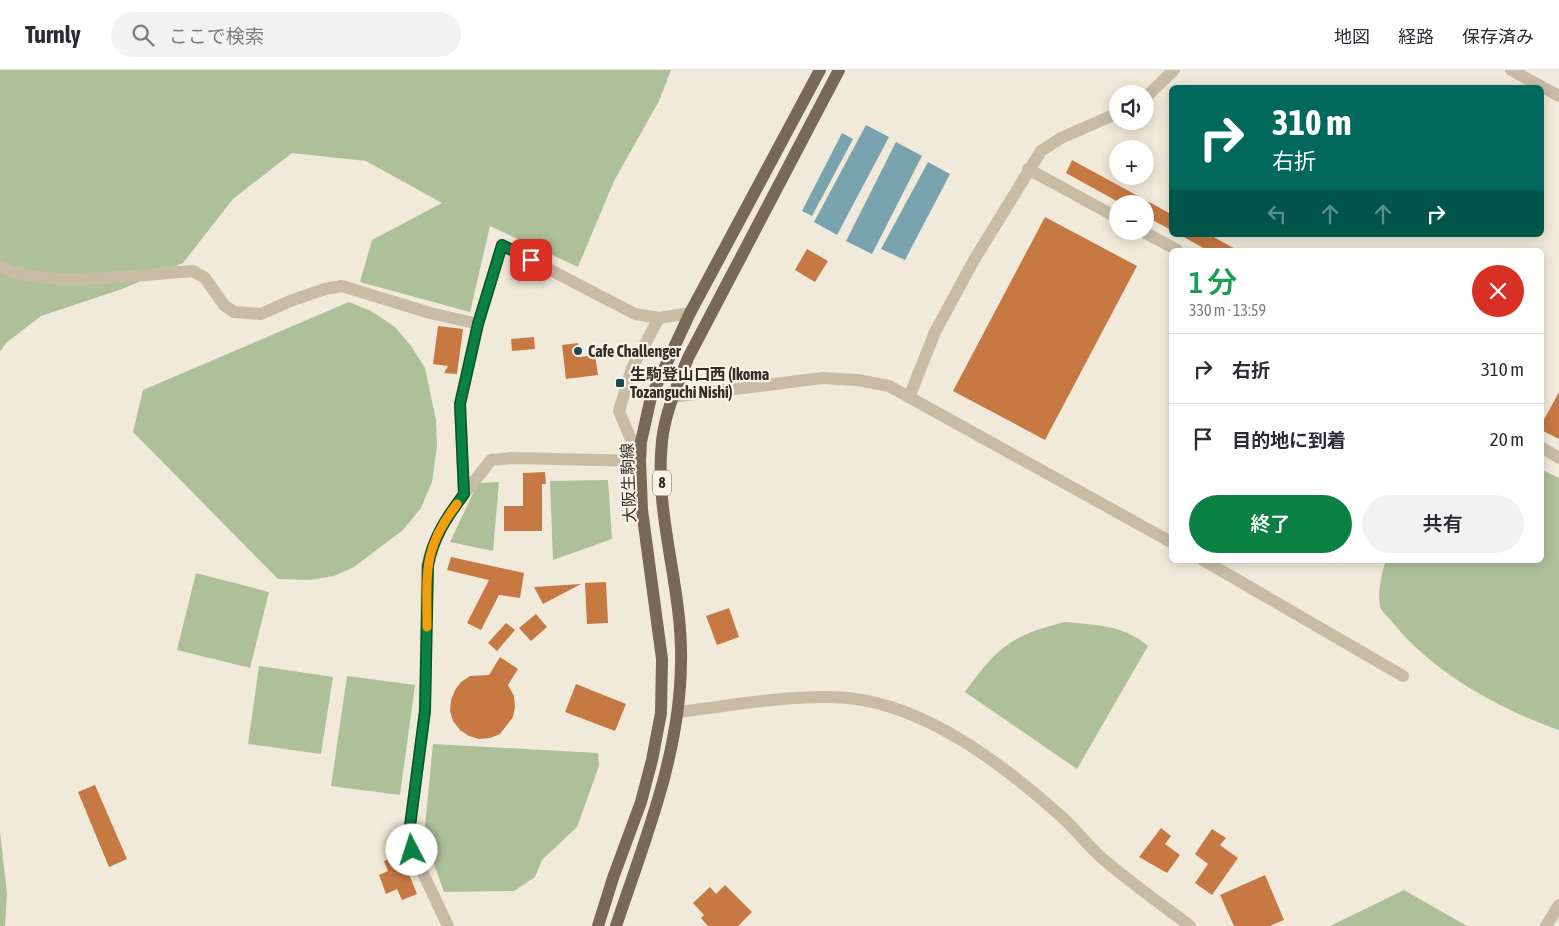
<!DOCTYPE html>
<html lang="ja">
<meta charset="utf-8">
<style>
:root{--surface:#fff;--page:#f2f2f3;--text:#2b2b33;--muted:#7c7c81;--line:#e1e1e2;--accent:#0b8043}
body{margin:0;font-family:"Asap Condensed","Noto Sans JP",sans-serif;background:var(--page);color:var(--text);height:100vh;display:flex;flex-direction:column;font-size:19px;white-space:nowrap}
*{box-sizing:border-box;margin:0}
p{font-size:16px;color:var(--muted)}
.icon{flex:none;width:28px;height:28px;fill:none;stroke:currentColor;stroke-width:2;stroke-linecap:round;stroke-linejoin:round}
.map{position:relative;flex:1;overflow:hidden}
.drawer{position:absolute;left:1169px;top:178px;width:375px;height:315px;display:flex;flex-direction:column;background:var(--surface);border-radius:8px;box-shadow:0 2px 12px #0003}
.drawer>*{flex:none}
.guide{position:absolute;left:1169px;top:15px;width:375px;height:152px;border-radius:8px;box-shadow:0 2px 12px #0003;background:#00695c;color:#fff;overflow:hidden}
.buttons{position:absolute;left:1109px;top:15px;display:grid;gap:10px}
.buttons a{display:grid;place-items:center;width:45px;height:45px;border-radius:50%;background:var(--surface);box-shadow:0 2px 12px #0003;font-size:25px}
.pin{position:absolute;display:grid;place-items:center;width:42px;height:42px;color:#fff;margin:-21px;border-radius:10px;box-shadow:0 2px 8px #0006}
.me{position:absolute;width:55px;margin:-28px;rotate:355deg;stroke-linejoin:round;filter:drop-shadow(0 0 4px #0008)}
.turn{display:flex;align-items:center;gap:18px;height:105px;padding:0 20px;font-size:22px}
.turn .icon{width:65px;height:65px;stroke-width:2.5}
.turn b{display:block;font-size:35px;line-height:42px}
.lanes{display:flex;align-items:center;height:48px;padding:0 20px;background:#0003;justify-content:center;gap:25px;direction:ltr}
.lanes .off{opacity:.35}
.round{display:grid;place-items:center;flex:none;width:52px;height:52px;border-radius:26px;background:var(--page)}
.headline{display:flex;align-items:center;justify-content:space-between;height:85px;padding:0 20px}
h1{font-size:30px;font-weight:600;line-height:38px;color:#1e9e55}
.button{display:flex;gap:10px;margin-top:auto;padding:10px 20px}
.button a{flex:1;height:58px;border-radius:30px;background:var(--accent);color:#fff;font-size:20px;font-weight:600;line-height:58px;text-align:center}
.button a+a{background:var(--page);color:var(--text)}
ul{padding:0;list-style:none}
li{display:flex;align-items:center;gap:15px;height:70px;padding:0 20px;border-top:1px solid var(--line)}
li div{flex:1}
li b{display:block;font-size:19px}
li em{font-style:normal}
header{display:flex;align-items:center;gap:30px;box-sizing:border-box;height:70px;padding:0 25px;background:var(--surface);border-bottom:1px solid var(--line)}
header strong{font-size:24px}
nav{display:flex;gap:28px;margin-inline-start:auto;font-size:18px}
.search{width:350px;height:45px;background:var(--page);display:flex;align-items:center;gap:12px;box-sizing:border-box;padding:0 18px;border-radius:28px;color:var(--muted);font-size:19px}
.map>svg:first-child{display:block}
.green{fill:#adc09a}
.water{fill:#79a3ae}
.building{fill:#c67943}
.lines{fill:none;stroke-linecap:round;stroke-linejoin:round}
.minor{stroke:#c9bca6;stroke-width:12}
.major{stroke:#776858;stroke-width:12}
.route-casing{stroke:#07532c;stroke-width:12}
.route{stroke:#0b8043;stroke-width:9}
.slow{stroke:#f59e0b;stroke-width:9}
.poi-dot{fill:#1c4956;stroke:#f9f3e6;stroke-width:2}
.labels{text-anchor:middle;stroke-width:4.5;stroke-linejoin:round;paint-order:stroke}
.shield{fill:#f9f3e6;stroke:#706960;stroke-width:1}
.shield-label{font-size:15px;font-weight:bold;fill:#352e27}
.poi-label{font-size:16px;font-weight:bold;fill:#352e27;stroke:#f9f3e6;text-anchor:start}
.street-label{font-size:16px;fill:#352e27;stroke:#f9f3e6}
</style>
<header>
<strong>Turnly</strong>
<div class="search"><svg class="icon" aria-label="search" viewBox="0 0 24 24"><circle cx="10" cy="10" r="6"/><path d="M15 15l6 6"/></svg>ここで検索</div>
<nav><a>地図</a><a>経路</a><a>保存済み</a></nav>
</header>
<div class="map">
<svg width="1559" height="856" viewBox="0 0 1559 856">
<rect width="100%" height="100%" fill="#f1eada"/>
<path class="green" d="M0,0H671L659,31L614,111L578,197L490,156L470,242L360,212L372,170L442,133L366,91L292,83L233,129L183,193L122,219L41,246L6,273L0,282Z
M349,232L371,241L395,257L411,276L425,298L436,350L437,377L432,412L421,438L403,460L354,497L334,506L310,510L278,509L133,362L143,320Z
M1541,399L1559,408V660C1499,639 1434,603 1394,554C1390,549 1384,544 1381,539C1376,526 1382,502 1386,490H1541Z
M608,410L612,469L553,490L550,411Z
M499,412L493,481L450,472L478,413Z
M196,503L269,522L250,598L177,580Z
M1065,552C1096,555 1124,555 1148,576L1077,699L965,622C997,578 1011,565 1065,552Z
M259,596L333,607L321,684L248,674Z
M347,606L415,615L400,725L331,716Z
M433,674L598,683L599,696L577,757L542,790L535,807L514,821L444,822L424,766Z
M0,762L7,824L5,856H0Z
M1404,820L1467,856H1330Z"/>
<path class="water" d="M866,55L889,67L837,165L814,152Z
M842,63L853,69L812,146L802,141Z
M896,72L922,86L872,184L846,171Z
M928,92L950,104L905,190L881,179Z"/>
<path class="building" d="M1072,90L1171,144V160L1145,146V134H1122L1066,103Z
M1045,147L1137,196L1045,370L953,321Z
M1180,165H1210L1237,180H1207Z
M807,179L828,191L815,212L795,200Z
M438,256L463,259L457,304L444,303L448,296L433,294Z
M534,267L535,279L512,281L511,269Z
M578,273L580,287L595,285L598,305L566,309L562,275Z
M1559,322V369L1541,360V355Z
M545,402L546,414H542V461H504V436H523V403Z
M451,487L524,503L520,528L499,525L481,560L467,553L489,510L447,500Z
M606,512L608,553L587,554L585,513Z
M581,514L543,534L534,517Z
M729,538L739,567L717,575L706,546Z
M536,544L547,557L531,571L519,558Z
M506,553L515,560L497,581L488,573Z
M500,587L518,599L508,615L514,626L515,637L513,647L500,664L490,668L479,669L469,666L460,660L453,651L450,641L451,630L455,620L461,612L470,606L489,605Z
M576,614L626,634L615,661L565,642Z
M95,715L127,789L109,797L78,722Z
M1161,758L1171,766L1165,774L1180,785L1167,803L1139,787Z
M1212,759L1226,768L1220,775L1238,788L1212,825L1195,813L1208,794L1195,784Z
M401,784L417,824L402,830L397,819L386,824L379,805L388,801L384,791Z
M1265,805L1284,850L1270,856H1234L1220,825Z
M725,815L752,842L738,856H708L701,848L704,845L693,833L710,817L716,824Z"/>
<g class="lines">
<path class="minor" d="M1511,0L1559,26
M1145,28L1174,0
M1028,99L1118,148
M1142,161L1177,180
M0,196C43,220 143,204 193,201L205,208L224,235L234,242L261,244L290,231L325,219L342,216L430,243L478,254
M910,325L935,262L974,190L1041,81L1061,68L1118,43
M672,327L822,308L858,310L889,316L1171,472
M1541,377L1559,388
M464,424L460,334L478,254L502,175L635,244L659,248L690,243
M1203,490L1403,606
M678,642C731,636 795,623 848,628C928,636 1005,696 1063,748C1077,761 1089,777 1103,789C1131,813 1161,834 1190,856
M448,856L412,780L410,756L425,641L427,496C436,454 465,424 491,390L513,388L640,391L619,341L632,298L659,248
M1546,856L1559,835"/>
<path class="major" d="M598,856L613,808L641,732L652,690L661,643L662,589L642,440L640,391L641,372L651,327L690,243L820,0
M616,856C645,769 680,685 681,593C683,518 654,445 662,371C665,342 678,314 688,288L839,0"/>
</g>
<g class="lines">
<g class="route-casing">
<path id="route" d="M412,780L410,756L425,641L428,496C433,467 447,447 464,424L460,334L478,254L502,175L531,190"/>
</g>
<use href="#route" class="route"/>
<path class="slow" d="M427,557C427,504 422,479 457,434"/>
</g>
<g class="poi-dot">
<circle cx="578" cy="281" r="5"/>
<rect x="615" y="308" width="10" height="10" rx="2.5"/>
</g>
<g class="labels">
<rect class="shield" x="653" y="400.5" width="18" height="25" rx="4"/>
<g class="shield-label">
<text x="662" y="418">8</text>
</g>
<g class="poi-label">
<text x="588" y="287">Cafe Challenger</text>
<text x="630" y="310">生駒登山口西 (Ikoma<tspan x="630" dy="18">Tozanguchi Nishi)</tspan></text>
</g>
<g class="street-label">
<text transform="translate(628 413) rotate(-92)" y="6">大阪生駒線</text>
</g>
</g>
</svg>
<div class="buttons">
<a><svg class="icon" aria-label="sound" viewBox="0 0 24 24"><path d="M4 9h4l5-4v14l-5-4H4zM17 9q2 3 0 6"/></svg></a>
<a>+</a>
<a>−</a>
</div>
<div class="pin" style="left:531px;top:190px;background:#d93025"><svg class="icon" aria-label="arrive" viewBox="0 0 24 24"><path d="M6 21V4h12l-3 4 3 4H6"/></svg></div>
<svg class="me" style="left:412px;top:780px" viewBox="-20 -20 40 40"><circle r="19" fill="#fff"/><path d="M0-13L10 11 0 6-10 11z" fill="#0b8043"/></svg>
<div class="guide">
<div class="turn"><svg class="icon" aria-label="right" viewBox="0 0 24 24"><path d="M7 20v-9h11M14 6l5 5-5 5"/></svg><div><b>310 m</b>右折</div></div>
<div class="lanes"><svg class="icon off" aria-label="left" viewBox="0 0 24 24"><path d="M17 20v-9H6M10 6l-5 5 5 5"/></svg><svg class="icon off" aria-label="ahead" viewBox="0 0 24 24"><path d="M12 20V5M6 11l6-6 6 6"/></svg><svg class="icon off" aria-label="ahead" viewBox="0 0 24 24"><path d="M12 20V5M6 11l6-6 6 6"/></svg><svg class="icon" aria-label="right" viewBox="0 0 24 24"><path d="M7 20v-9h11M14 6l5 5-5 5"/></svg></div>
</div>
<section class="drawer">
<div class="headline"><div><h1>1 分</h1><p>330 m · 13:59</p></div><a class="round" style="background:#d93025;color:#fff"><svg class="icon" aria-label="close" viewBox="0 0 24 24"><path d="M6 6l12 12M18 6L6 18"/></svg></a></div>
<ul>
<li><svg class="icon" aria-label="right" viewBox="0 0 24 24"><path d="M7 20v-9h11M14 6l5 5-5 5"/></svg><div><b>右折</b></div><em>310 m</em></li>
<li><svg class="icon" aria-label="arrive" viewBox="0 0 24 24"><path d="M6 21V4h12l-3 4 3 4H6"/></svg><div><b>目的地に到着</b></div><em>20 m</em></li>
</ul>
<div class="button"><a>終了</a><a>共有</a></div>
</section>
</div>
